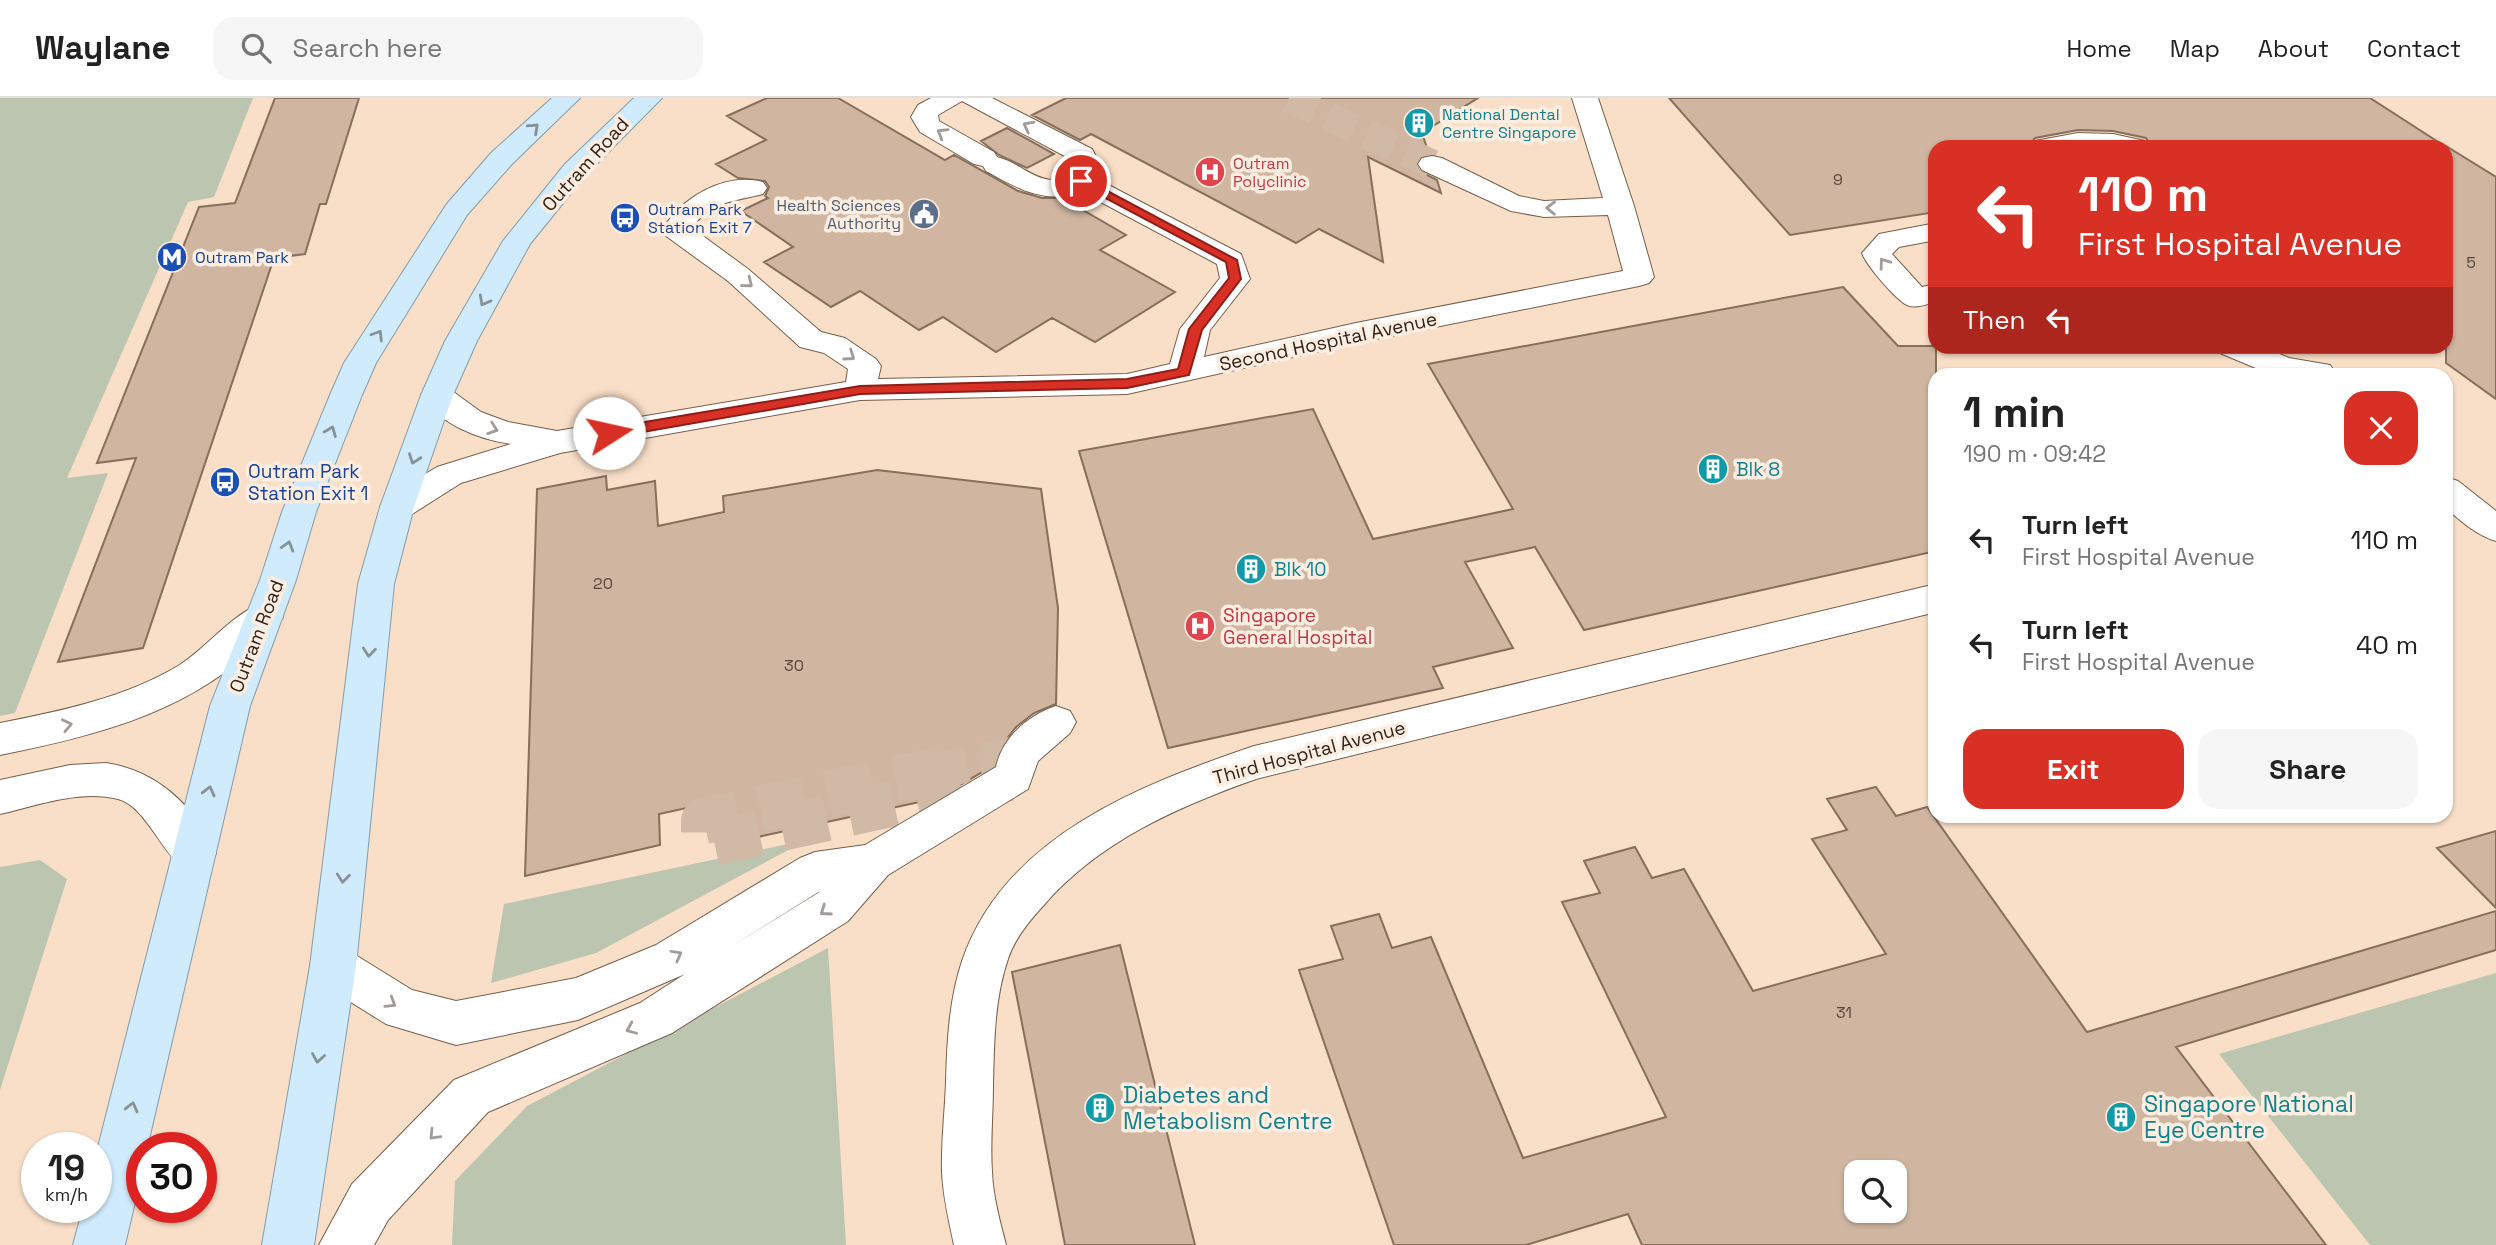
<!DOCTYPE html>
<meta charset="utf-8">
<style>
:root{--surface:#fff;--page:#f6f6f6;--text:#222;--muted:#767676;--line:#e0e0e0;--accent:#d93025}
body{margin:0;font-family:"Space Grotesk",sans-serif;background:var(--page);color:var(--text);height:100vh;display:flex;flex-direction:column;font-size:26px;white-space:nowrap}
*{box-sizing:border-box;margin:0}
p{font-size:23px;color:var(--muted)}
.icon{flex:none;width:38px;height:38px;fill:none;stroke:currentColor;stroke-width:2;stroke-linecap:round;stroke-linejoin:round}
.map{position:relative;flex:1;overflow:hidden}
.sheet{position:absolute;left:1928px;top:270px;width:525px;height:455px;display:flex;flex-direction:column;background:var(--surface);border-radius:21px;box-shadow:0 2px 5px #0004}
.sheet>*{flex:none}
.guide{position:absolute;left:1928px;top:42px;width:525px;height:214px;border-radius:21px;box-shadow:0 2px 5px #0004;background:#d93025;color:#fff;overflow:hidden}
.fabs{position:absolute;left:1844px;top:1062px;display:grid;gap:14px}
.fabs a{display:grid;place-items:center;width:63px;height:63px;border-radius:14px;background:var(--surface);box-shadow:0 2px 5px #0004;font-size:35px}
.speed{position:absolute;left:21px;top:1034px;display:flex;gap:14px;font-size:35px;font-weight:700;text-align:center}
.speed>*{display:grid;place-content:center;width:91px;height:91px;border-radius:50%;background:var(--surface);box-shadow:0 2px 5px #0004;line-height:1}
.speed small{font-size:18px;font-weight:400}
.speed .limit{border:10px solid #d22;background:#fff;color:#111}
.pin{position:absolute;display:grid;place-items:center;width:60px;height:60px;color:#fff;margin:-30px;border:4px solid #fff;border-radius:50%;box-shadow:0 2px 7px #0007}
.me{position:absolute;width:77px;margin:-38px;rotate:80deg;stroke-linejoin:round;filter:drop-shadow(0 0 5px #0008)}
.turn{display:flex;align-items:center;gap:24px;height:147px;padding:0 35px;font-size:32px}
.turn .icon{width:91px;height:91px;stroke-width:2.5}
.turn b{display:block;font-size:49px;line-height:60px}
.then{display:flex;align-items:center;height:66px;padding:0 35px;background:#0003;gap:14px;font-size:26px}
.round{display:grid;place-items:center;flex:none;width:74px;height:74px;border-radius:21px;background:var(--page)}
.overview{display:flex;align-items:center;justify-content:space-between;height:119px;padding:0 35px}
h1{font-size:42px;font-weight:700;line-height:52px}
.primary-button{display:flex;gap:14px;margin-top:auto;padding:14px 35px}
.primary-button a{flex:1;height:80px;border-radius:21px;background:var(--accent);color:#fff;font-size:28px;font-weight:700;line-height:80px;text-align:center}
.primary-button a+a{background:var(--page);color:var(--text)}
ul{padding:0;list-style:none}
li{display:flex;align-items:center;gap:21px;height:105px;padding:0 35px}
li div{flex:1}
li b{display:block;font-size:26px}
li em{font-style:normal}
header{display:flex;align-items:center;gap:42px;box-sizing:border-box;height:98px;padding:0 35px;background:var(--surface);border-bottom:2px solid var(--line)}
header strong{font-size:33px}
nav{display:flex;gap:38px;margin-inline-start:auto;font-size:24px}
.search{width:490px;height:63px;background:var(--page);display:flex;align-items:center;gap:18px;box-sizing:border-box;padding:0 24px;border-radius:21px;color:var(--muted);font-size:26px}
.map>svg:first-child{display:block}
.green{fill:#bbc5af}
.building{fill:#d0b6a1;stroke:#876f5b;stroke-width:2;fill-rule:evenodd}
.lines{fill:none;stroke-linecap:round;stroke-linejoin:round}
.minor-tunnel-far2{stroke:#d0baa6;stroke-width:29;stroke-dasharray:29 14;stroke-linecap:butt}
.minor-tunnel-far1{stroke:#d0baa6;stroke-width:36;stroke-dasharray:36 18;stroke-linecap:butt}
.minor-tunnel{stroke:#d0baa6;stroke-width:46;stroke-dasharray:46 23;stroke-linecap:butt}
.minor-casing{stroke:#755e4b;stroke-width:2}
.major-casing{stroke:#839cac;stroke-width:2}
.minor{fill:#fff;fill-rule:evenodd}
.major{fill:#d0ebfc;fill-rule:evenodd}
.oneway{stroke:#a19c99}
.oneway2{stroke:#879197}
.route{fill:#d93025;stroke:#8d1f18;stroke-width:2}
.labels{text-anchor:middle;stroke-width:7;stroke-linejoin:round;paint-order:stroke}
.far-culture-label{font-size:16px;fill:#0d838f;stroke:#feeee1;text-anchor:start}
.far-health-label{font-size:16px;fill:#be3a42;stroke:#feeee1;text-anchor:start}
.number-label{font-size:16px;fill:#56483d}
.far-service-label{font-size:16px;fill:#4e5e75;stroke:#feeee1;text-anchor:end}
.far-transit-label{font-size:16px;fill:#164399;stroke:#feeee1;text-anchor:start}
.street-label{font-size:19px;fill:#2e241c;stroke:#feeee1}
.culture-label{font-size:19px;fill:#0d838f;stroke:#feeee1;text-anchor:start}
.transit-label{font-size:19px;fill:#164399;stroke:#feeee1;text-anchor:start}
.health-label{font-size:19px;fill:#be3a42;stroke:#feeee1;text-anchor:start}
.near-culture-label{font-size:23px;fill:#0d838f;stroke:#feeee1;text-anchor:start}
</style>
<header>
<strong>Waylane</strong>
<div class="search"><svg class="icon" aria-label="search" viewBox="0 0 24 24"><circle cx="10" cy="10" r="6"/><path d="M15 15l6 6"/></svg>Search here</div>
<nav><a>Home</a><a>Map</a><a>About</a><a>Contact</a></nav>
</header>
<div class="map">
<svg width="2496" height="1147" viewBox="0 0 2496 1147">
<rect width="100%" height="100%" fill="#f9dfc8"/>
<path class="green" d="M0,0H253L214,99L188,104L67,380L108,375L15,615L0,618Z
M807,742L596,855L491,885L504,806Z
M40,762L67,781L0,992V769Z
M828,850L846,1147H452L455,1083L527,1008Z
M2496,875V1147H2370L2219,956Z"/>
<path class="building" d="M275,0H359L326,106H320L305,156L274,160L143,550L58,564L136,360L97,365L199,109L235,105Z
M767,0H838L945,62L954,57L1018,93L1042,100H1062L1126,137L1100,152L1175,194L1095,244L1052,220L996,254L943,219L919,232L860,193L831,209L764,164L793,149L741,113L768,100L765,98L769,89L765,83L738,80L716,66L766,42L727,18Z
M1066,0H1478L1422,35L1429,56L1420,59L1416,67L1421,74L1437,82L1441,95L1368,59L1383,164L1319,131L1296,145L1091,36L1080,42L1032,17Z
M1669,0H2370L2446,49H2152L2146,40L2113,33L2078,32L2035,40L2028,49H1936V114L1790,137Z
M1007,30L1054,56L1027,70L999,57L981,43Z
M2446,48L2496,79V301L2446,265Z
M1843,189L1898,248H1936V453L1584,532L1535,449L1465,464L1513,550L1433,569L1443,590L1168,650L1079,353L1313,311L1373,441L1513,411L1428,266Z
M877,372L1041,391L1058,510L1056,606L1034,615L1016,629L1002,647L994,667L938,700L730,745L728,701L659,716L660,747L525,778L537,391L606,378L607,392L655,383L658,428L724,414L723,398Z
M1876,689L1896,718L1927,709L2087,934L2496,813V852L2176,949L2326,1147H1642L1628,1116L1526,1147H1394L1299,872L1343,861L1331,828L1379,816L1392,850L1431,839L1523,1060L1666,1019L1562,804L1600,795L1584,763L1635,749L1652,780L1684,771L1753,893L1886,856L1812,741L1847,732L1827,701ZM1857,1074H1895V1113H1857Z
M2496,733V810L2437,750Z
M1120,847L1195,1147H1065L1012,874Z"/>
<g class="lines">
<path class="minor-tunnel-far2" d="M1289,0L1432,66"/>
<path class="minor-tunnel-far1" d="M932,674L1019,655"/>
<path class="minor-tunnel" d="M940,672L704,723V747L1009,680"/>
<g class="minor-casing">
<path id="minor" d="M931,0H992L1092,51L1104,73L1097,81L1241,156L1250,181L1210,232L1204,259L1356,225L1623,173L1608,117L1544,119L1511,113L1422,72L1418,66L1422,60L1432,58L1442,60L1519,98L1544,103L1603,100L1572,0H1598L1634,108L1654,179L1649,185L1639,188L1356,245L1127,296L860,302L560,355L461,385L409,418L397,421L385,418L380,409L385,400L437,369L511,346C478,341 439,326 421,297L426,290L437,286L448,290L481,314L508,324L557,333L846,284L848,271L824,255L800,249L728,183L666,138L662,132C682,100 723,74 763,84L767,90L763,96C735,103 709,104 692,130L748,171L821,234L845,240L876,261L881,268L878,281L1127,276L1170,266L1180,231L1220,180L1217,166L1080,93C1046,108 1015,89 986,73L983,68L974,66L920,34L911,19L918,7ZM962,3L1072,62L1076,71C1046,98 1026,66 997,59L994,54L939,23L938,17Z
M2078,35L2113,36L2145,43L2149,49H2031L2035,43Z
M1936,125V142L1899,149L1892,156L1922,189L1936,186V204C1927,206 1916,211 1907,207C1896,202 1866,167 1862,155L1879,136Z
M2216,248H2260L2289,260L2330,267L2335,274L2333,276H2270L2220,255Z
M2446,379L2458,383L2496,413V443C2476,437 2462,424 2446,410Z
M1936,486V514L1256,681C1177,709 1098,744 1043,808C1029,823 1014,842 1008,861C994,902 994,946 993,988C993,1017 990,1045 992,1074C993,1099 1000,1123 1006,1147H954C949,1123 943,1099 942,1074C941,1044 945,1014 946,984C947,944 949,902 962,863C1005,738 1140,687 1254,648Z
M264,505L277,509L283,519C275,533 262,543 250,554C180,617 90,639 0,657V625C61,613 124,600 178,568C207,550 233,514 264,505Z
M1056,608L1070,613L1076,624L1070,635L1038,663L1028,691L888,777L848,823L672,935L488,1014L388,1122L374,1147H319L352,1086L454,982L640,905L685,876L578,922L456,947L386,926L317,883L310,868L317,853L333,847L349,853L412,892L456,903L576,880L656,847L800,760L815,754L865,747L996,669C1002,640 1028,617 1056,608ZM820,793L818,795L724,853Z
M106,665C158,673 194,708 216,755L210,768C206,769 199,773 195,773C167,773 150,709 118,701C80,691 36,708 0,716V682L70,667Z"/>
</g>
<g class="major-casing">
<path id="major" d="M552,0H580L511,67L467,117L376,265L362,297L316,414L296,482L250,608L147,1050H142V1074L125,1147H73L83,1110H96V1057L210,608L260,482L282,414L330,297L344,265L446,107L491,55Z
M634,0H662L585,78L530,146L477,243L453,297L414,409L394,486L356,868L314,1147H262L310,868L358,486L380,409L421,297L445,243L503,143L565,66Z"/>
</g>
<use href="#minor" class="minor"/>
<use href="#major" class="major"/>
</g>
<defs><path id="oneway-chevron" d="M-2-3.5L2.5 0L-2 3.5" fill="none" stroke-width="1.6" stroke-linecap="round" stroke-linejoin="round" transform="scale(1.75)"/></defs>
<g class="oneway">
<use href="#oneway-chevron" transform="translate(1028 28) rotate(-152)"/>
<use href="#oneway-chevron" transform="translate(942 35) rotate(-149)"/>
<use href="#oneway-chevron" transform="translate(1551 110) rotate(-179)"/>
<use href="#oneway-chevron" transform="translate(1884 165) rotate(-126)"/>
<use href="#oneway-chevron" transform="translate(748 185) rotate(39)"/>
<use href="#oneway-chevron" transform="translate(850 258) rotate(35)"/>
<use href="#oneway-chevron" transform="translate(493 331) rotate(19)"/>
<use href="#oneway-chevron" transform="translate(67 627) rotate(-12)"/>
<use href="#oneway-chevron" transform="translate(825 813) rotate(145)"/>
<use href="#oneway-chevron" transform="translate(677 857) rotate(-29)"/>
<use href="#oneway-chevron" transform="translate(391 905) rotate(32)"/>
<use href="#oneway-chevron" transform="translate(631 931) rotate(157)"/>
<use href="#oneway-chevron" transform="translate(434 1037) rotate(134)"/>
</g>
<g class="oneway2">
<use href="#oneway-chevron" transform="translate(534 30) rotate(-43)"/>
<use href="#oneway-chevron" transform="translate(484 203) rotate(119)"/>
<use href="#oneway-chevron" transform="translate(378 237) rotate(-58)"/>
<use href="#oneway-chevron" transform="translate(331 333) rotate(-68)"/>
<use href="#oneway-chevron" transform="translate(414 361) rotate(110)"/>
<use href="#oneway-chevron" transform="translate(288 448) rotate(-73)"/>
<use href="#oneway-chevron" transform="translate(369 554) rotate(96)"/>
<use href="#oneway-chevron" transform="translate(209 693) rotate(-76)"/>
<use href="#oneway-chevron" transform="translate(343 780) rotate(96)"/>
<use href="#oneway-chevron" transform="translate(318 960) rotate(99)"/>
<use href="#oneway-chevron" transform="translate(132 1009) rotate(-76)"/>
</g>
<path class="route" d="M1081,79L1237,162L1241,181L1202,232L1189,277L1127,290L860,296L609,340L602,335L609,330L860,288L1127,281L1178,271L1189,231L1229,180L1226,164L1077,85L1075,83Z"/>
<defs>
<g id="building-disc" transform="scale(1.575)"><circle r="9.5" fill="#0f9aa8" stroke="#feeee1"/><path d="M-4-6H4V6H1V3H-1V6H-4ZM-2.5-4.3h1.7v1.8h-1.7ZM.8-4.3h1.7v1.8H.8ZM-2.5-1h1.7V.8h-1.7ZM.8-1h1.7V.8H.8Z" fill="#fff"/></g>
<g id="hospital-disc" transform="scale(1.575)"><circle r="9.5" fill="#e0444e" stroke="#feeee1"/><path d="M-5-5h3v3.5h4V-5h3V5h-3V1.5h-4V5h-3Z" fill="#fff"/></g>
<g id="civic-disc" transform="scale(1.575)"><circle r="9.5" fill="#5c6f8a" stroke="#feeee1"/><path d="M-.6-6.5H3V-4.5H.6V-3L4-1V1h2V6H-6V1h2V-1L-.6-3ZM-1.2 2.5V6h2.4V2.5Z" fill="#fff"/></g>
<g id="bus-disc" transform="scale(1.575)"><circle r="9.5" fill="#1a4fb4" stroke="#feeee1"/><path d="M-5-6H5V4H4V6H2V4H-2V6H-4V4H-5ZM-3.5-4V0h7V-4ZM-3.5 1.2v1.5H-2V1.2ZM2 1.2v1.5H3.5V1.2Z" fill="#fff"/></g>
<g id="metro-disc" transform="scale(1.575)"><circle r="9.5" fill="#1a4fb4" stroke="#feeee1"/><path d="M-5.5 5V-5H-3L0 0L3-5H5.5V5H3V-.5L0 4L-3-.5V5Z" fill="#fff"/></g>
</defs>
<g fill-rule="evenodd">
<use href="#building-disc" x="1419" y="25"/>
<use href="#hospital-disc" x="1210" y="74"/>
<use href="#civic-disc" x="924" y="116"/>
<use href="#bus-disc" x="625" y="120"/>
<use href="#metro-disc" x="172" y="159"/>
<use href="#building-disc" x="1713" y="371"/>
<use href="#bus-disc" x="225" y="384"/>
<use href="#building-disc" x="1251" y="471"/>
<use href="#hospital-disc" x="1200" y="528"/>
<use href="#building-disc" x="1100" y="1010"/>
<use href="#building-disc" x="2121" y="1019"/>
</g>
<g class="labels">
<g class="far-culture-label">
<text x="1442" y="22">National Dental<tspan x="1442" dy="18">Centre Singapore</tspan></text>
</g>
<g class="far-health-label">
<text x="1233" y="71">Outram<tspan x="1233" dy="18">Polyclinic</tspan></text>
</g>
<g class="number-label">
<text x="1838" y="87">9</text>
<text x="2471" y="170">5</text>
<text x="603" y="491">20</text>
<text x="794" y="573">30</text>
<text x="1844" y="920">31</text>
</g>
<g class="far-service-label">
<text x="901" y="113">Health Sciences<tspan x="901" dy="18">Authority</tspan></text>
</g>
<g class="far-transit-label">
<text x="648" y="117">Outram Park<tspan x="648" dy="18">Station Exit 7</tspan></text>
<text x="195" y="165">Outram Park</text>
</g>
<g class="street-label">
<text transform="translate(585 66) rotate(-48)" y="7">Outram Road</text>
<text transform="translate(1328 243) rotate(-12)" y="7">Second Hospital Avenue</text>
<text transform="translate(256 538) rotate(-69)" y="7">Outram Road</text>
<text transform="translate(1309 654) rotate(-15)" y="7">Third Hospital Avenue</text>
</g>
<g class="culture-label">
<text x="1736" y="378">Blk 8</text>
<text x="1274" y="478">Blk 10</text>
</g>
<g class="transit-label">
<text x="248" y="380">Outram Park<tspan x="248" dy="22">Station Exit 1</tspan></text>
</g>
<g class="health-label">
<text x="1223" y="524">Singapore<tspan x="1223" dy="22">General Hospital</tspan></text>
</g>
<g class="near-culture-label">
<text x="1123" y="1005">Diabetes and<tspan x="1123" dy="26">Metabolism Centre</tspan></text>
<text x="2144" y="1014">Singapore National<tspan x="2144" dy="26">Eye Centre</tspan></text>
</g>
</g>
</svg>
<div class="fabs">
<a><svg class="icon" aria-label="search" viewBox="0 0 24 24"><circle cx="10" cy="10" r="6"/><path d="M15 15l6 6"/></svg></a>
</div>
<div class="speed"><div>19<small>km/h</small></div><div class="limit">30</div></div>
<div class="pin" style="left:1081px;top:83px;background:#d93025"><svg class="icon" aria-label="arrive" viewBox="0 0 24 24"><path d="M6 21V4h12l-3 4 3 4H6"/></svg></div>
<svg class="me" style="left:609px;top:335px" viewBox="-20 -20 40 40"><circle r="19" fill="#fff"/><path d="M0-13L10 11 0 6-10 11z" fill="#d93025"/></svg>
<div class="guide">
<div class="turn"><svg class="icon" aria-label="left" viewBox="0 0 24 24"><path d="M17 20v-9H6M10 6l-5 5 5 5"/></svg><div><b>110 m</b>First Hospital Avenue</div></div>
<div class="then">Then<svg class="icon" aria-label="left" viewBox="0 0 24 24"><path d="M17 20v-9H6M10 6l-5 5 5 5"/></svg></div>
</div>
<section class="sheet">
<div class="overview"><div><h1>1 min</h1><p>190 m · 09:42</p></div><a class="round" style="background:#d93025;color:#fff"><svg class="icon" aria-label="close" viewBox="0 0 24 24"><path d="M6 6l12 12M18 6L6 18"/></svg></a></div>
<ul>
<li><svg class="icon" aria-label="left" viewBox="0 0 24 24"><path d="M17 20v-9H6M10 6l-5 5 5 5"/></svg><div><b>Turn left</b><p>First Hospital Avenue</p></div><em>110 m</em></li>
<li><svg class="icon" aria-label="left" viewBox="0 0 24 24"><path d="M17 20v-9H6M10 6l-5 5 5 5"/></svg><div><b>Turn left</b><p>First Hospital Avenue</p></div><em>40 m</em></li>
</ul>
<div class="primary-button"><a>Exit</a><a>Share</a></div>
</section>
</div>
